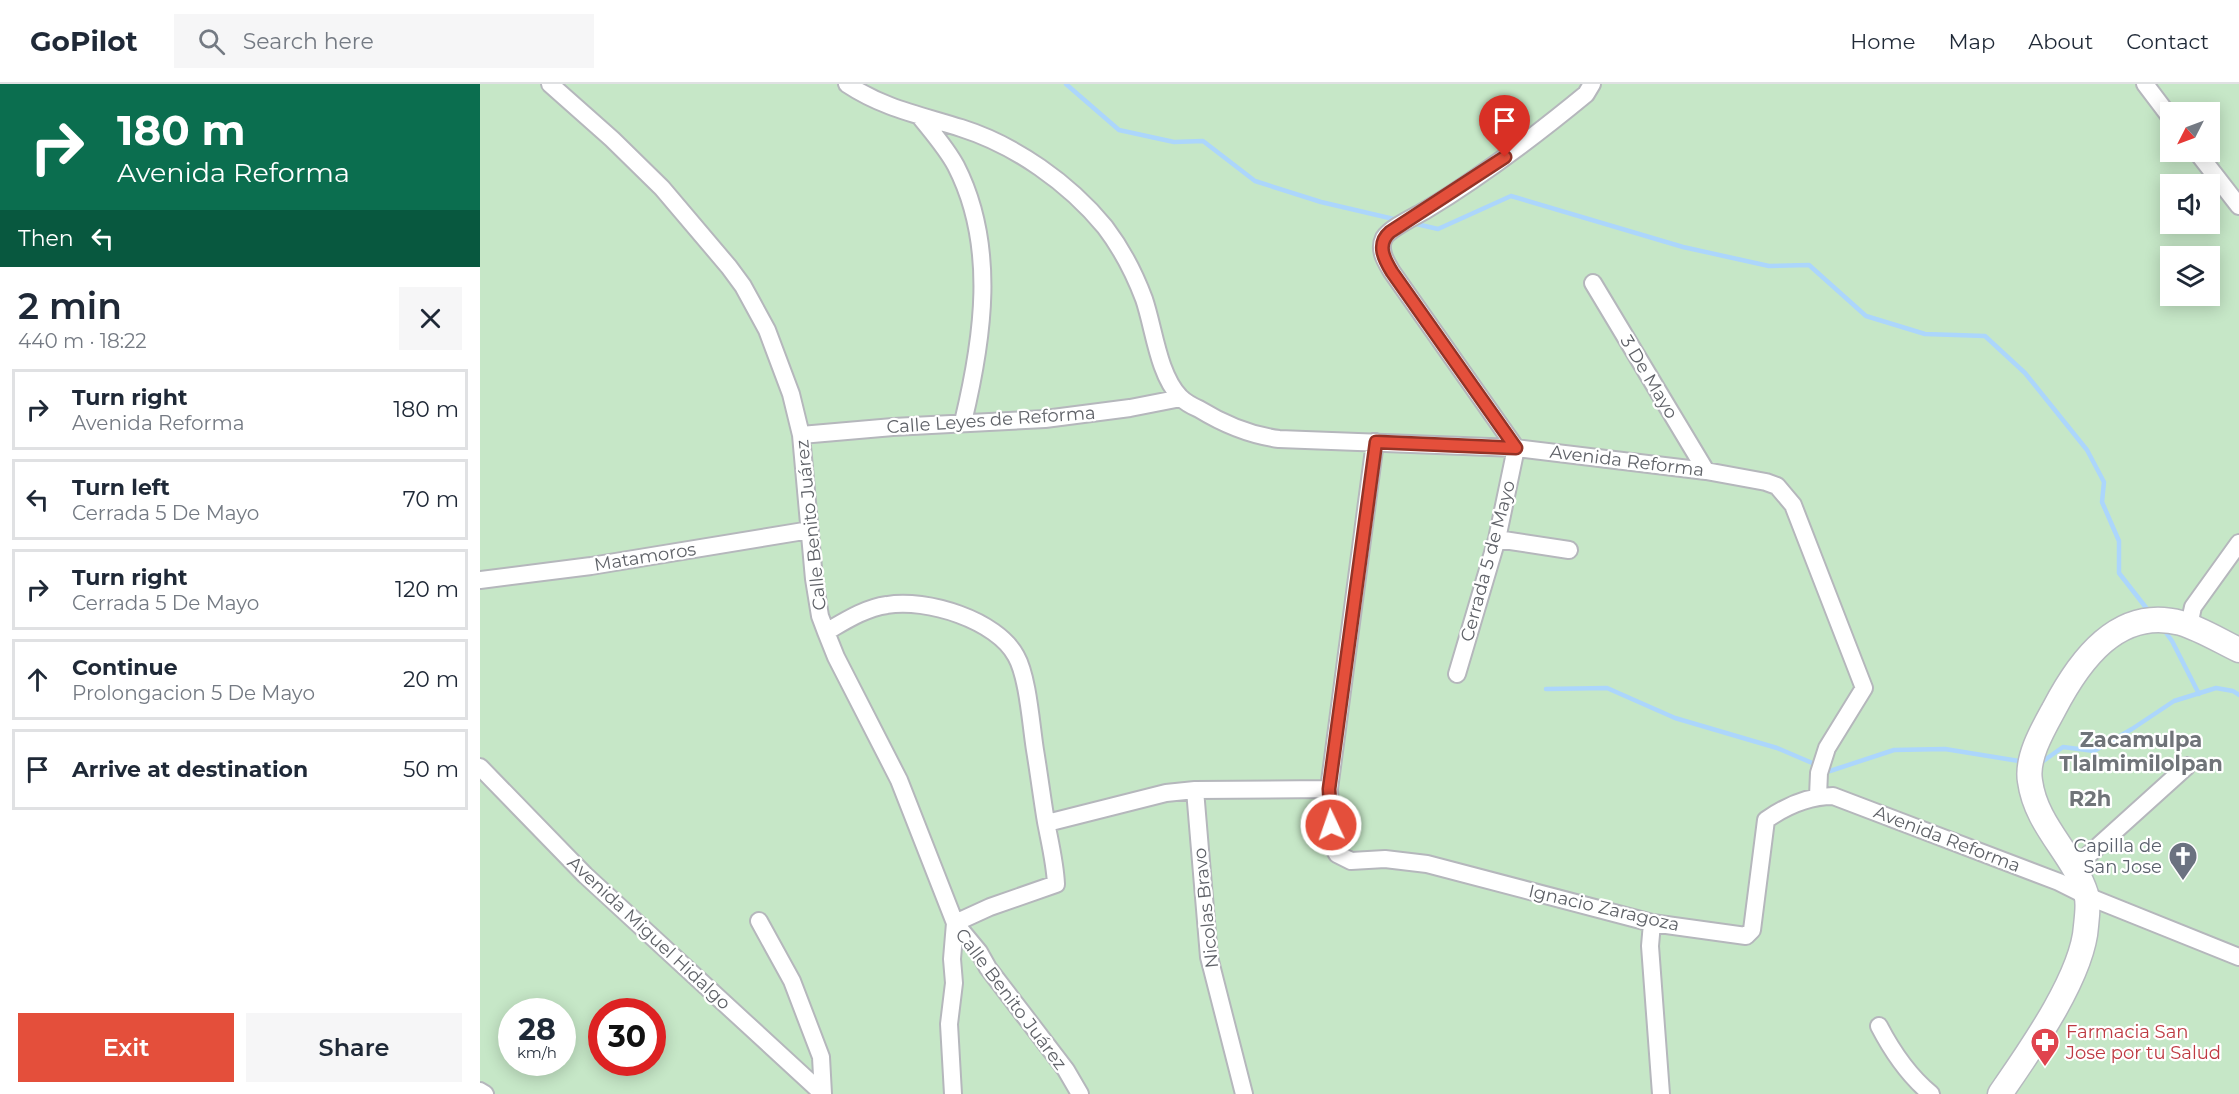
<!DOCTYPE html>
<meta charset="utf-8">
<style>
:root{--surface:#fff;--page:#f6f6f7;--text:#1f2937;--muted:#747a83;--line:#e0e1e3;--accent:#e44f3b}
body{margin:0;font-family:Montserrat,sans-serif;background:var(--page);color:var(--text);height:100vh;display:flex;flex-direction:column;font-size:22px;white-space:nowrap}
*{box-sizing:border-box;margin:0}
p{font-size:20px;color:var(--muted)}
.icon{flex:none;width:33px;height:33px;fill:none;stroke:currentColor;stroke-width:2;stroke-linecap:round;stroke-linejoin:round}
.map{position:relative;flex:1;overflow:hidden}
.side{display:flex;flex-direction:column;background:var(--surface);width:480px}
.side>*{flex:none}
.guide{background:#0b6e4f;color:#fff;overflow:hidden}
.needle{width:39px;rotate:228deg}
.controls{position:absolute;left:1680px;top:18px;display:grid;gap:12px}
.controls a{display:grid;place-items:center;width:60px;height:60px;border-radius:0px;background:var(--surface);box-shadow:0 3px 15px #0003;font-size:30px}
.speed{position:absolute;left:18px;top:914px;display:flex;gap:12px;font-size:30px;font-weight:700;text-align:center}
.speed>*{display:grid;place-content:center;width:78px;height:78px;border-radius:50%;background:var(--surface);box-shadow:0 3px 15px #0003;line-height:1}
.speed small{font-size:15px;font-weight:400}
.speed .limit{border:9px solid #d22;background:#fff;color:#111}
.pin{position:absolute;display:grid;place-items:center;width:51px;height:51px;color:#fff;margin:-62px -26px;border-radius:50% 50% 50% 0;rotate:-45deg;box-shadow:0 0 6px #0007}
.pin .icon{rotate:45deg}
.me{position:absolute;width:66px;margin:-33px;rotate:357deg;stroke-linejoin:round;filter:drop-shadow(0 0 4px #0008)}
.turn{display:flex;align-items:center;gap:21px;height:126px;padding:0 18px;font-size:27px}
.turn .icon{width:78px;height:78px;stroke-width:2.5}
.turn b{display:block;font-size:42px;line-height:51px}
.then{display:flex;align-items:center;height:57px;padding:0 18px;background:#0003;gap:12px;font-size:22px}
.round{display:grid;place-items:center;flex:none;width:63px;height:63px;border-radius:0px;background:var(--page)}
.headline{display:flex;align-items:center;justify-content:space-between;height:102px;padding:0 18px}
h1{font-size:36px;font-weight:600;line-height:45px}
.action{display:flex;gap:12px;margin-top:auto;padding:12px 18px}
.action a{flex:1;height:69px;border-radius:0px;background:var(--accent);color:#fff;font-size:24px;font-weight:600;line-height:69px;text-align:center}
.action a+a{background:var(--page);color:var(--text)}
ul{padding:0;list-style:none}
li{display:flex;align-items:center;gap:18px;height:81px;margin:0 12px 9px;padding:0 6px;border:3px solid var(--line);border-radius:0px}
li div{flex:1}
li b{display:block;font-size:22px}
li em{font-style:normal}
header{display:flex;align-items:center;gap:36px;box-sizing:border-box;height:84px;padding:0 30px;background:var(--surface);border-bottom:2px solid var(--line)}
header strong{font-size:28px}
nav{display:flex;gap:33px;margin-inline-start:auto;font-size:21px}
.search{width:420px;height:54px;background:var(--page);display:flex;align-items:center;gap:15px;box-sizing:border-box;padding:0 21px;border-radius:0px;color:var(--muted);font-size:22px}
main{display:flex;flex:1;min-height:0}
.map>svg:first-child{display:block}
.green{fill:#c6e7c7;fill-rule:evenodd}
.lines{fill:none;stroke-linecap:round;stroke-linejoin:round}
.stream{stroke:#acd6fc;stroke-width:4.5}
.minor-casing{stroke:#b5b7bc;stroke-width:20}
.secondary-casing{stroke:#b6b9bf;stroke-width:27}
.minor{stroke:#fff;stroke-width:16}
.secondary{stroke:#fff;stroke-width:24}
.route-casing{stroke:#943326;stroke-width:15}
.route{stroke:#e44f3b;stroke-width:10}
.labels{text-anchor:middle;stroke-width:4.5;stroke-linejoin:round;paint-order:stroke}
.street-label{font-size:18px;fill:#5f6268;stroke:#fff}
.worship-label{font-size:18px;fill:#5b616d;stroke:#fff;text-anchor:end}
.health-label{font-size:18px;fill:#be3a42;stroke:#fff;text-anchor:start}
.quarter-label{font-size:21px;font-weight:bold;fill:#707479;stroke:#fff}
</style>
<header>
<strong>GoPilot</strong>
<div class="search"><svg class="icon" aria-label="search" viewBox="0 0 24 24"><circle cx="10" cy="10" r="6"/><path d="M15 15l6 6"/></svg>Search here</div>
<nav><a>Home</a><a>Map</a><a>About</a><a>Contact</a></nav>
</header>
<main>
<section class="side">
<div class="guide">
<div class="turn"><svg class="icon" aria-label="right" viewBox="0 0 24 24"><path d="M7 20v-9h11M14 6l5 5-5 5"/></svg><div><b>180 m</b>Avenida Reforma</div></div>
<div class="then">Then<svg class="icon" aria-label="left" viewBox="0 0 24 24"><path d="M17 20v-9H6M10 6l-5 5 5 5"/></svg></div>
</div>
<div class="headline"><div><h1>2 min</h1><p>440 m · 18:22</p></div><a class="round"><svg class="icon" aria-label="close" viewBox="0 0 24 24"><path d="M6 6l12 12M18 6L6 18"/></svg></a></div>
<ul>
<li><svg class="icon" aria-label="right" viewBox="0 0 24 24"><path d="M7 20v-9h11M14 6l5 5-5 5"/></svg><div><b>Turn right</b><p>Avenida Reforma</p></div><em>180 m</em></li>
<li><svg class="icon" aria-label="left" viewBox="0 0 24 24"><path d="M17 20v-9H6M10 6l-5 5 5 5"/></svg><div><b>Turn left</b><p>Cerrada 5 De Mayo</p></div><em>70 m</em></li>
<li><svg class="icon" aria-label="right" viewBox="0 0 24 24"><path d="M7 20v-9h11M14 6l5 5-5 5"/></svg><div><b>Turn right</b><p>Cerrada 5 De Mayo</p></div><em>120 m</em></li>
<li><svg class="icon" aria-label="ahead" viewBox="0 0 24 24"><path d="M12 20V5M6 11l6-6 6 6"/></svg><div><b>Continue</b><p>Prolongacion 5 De Mayo</p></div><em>20 m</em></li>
<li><svg class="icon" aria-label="arrive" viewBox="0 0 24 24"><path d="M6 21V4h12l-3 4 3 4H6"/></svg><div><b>Arrive at destination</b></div><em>50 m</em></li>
</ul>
<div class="action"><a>Exit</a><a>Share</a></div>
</section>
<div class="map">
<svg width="1759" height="1010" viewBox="0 0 1759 1010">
<rect width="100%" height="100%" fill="#f1efe8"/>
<path class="green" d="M0,0H1759V1010H0ZM1690,28H1730V68H1690ZM1690,100H1730V140H1690ZM1690,172H1730V212H1690ZM32,927H82V978H32ZM122,927H172V978H122Z"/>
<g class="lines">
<path class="stream" d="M586,0L639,46L694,58L723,57L775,97L841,118L918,136
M932,139L958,145L1031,112L1203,163L1289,182L1329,181L1386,232L1445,250L1505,252L1545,289L1607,366L1624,398L1622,418L1639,457V489L1671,530
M1684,546L1692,557L1719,610
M1066,605L1127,604L1195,634L1297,664L1337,681
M1559,680L1583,663L1614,667L1652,645L1694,617L1736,604L1753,607L1759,611
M1345,685L1350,687L1414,666L1465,665L1545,678"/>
<g class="minor-casing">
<path id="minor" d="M70,0L132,55L182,104L249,183L263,202L287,246L311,310L321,351L334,495L340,532L346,548L356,573L419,696L475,839L499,868L508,884L586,986L600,1010
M367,0C403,24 440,31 481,44C535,61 589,99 625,143C641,164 655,191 664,215C674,244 678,290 700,313C705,318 712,322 719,325C745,341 769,351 799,355L1036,364L1226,387L1286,398L1297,402L1313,421L1384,604L1347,664L1339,689L1338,712
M1665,0L1690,33
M441,34C453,49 467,65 476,82C517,162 503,255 483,338
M1717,68L1759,122
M1113,199L1226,387
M321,351L413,343L565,335L650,324L701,314
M895,358L849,705L852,760L857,770L871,777L905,775L947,780L1172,839L1266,852L1272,846L1286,736C1306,722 1329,712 1353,712L1579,798L1607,812L1759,873
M1017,455L1089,466
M0,496L111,482L330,446
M1713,544L1711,532L1713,523L1759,459
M346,548C365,537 385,524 407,521C446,514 517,536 536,572C548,593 551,641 555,666C559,690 562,714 566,738C570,759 575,779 576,800L510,823L475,839
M977,590L1017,455L1036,364L912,188C906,178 898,166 904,154C910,144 936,132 946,126C1002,92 1055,52 1106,10L1112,0
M0,683L105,791L343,1010
M715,706L729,873L764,1010
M567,739L686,709L715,706L849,705
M1594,784L1707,682
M279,837L312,897L341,973L343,1010
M1172,839L1170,862L1181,1010
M1399,942C1412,967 1429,992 1451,1010
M0,1007L5,1010
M473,1010L469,940L474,899L472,875L475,839"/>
</g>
<g class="secondary-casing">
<path id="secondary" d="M1520,1010C1549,968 1603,892 1606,842C1607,833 1609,818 1606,810C1593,769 1556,742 1550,697C1546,674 1563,645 1574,625C1599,577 1638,522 1701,539C1721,545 1740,557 1759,566"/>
</g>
<use href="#minor" class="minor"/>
<use href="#secondary" class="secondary"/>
</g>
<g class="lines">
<g class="route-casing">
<path id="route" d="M851,741L849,705L896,358L1036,364L912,188C904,175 896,160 910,148L1025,73"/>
</g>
<use href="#route" class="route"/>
</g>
<defs>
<g id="church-pin" transform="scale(1.5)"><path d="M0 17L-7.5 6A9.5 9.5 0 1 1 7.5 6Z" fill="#6b7280" stroke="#fff"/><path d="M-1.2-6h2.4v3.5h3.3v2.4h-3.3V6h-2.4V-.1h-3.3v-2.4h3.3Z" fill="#fff"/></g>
<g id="pharmacy-pin" transform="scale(1.5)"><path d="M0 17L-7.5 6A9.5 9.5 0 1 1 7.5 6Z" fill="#e0444e" stroke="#fff"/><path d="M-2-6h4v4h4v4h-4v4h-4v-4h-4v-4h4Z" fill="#fff"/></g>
</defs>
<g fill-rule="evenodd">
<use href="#church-pin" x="1703" y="772"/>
<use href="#pharmacy-pin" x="1565" y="958"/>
</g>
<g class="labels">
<g class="street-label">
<text transform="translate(1169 293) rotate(59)" y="6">3 De Mayo</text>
<text transform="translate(511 336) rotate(-4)" y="6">Calle Leyes de Reforma</text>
<text transform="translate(1147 377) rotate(7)" y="6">Avenida Reforma</text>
<text transform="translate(331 441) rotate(-96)" y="6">Calle Benito Juárez</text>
<text transform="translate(165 473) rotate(-9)" y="6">Matamoros</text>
<text transform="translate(1008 477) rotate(-75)" y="6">Cerrada 5 de Mayo</text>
<text transform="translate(1467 755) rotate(21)" y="6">Avenida Reforma</text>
<text transform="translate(726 824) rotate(-96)" y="6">Nicolas Bravo</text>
<text transform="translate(1124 824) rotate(13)" y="6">Ignacio Zaragoza</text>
<text transform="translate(169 849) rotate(43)" y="6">Avenida Miguel Hidalgo</text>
<text transform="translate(531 915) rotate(53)" y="6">Calle Benito Juárez</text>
</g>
<g class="worship-label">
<text x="1682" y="768">Capilla de<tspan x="1682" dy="21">San Jose</tspan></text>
</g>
<g class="health-label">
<text x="1586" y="954">Farmacia San<tspan x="1586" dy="21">Jose por tu Salud</tspan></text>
</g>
<g class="quarter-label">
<text x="1661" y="663">Zacamulpa<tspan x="1661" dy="24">Tlalmimilolpan</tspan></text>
<text x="1610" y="722">R2h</text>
</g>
</g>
</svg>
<div class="controls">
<a><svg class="needle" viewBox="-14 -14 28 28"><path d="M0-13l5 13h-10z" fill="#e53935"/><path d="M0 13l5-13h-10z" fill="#747a83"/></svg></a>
<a><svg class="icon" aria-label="sound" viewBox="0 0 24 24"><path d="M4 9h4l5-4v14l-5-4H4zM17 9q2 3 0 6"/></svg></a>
<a><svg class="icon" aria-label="layers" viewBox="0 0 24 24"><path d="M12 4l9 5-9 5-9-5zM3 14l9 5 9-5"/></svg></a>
</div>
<div class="speed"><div>28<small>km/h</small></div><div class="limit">30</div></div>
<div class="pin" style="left:1025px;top:73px;background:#d93025"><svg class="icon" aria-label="arrive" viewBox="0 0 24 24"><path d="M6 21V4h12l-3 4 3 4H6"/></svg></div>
<svg class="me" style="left:851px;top:741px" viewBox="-20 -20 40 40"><circle r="17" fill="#e44f3b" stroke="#fff" stroke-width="3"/><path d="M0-11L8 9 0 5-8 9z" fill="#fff"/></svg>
</div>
</main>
